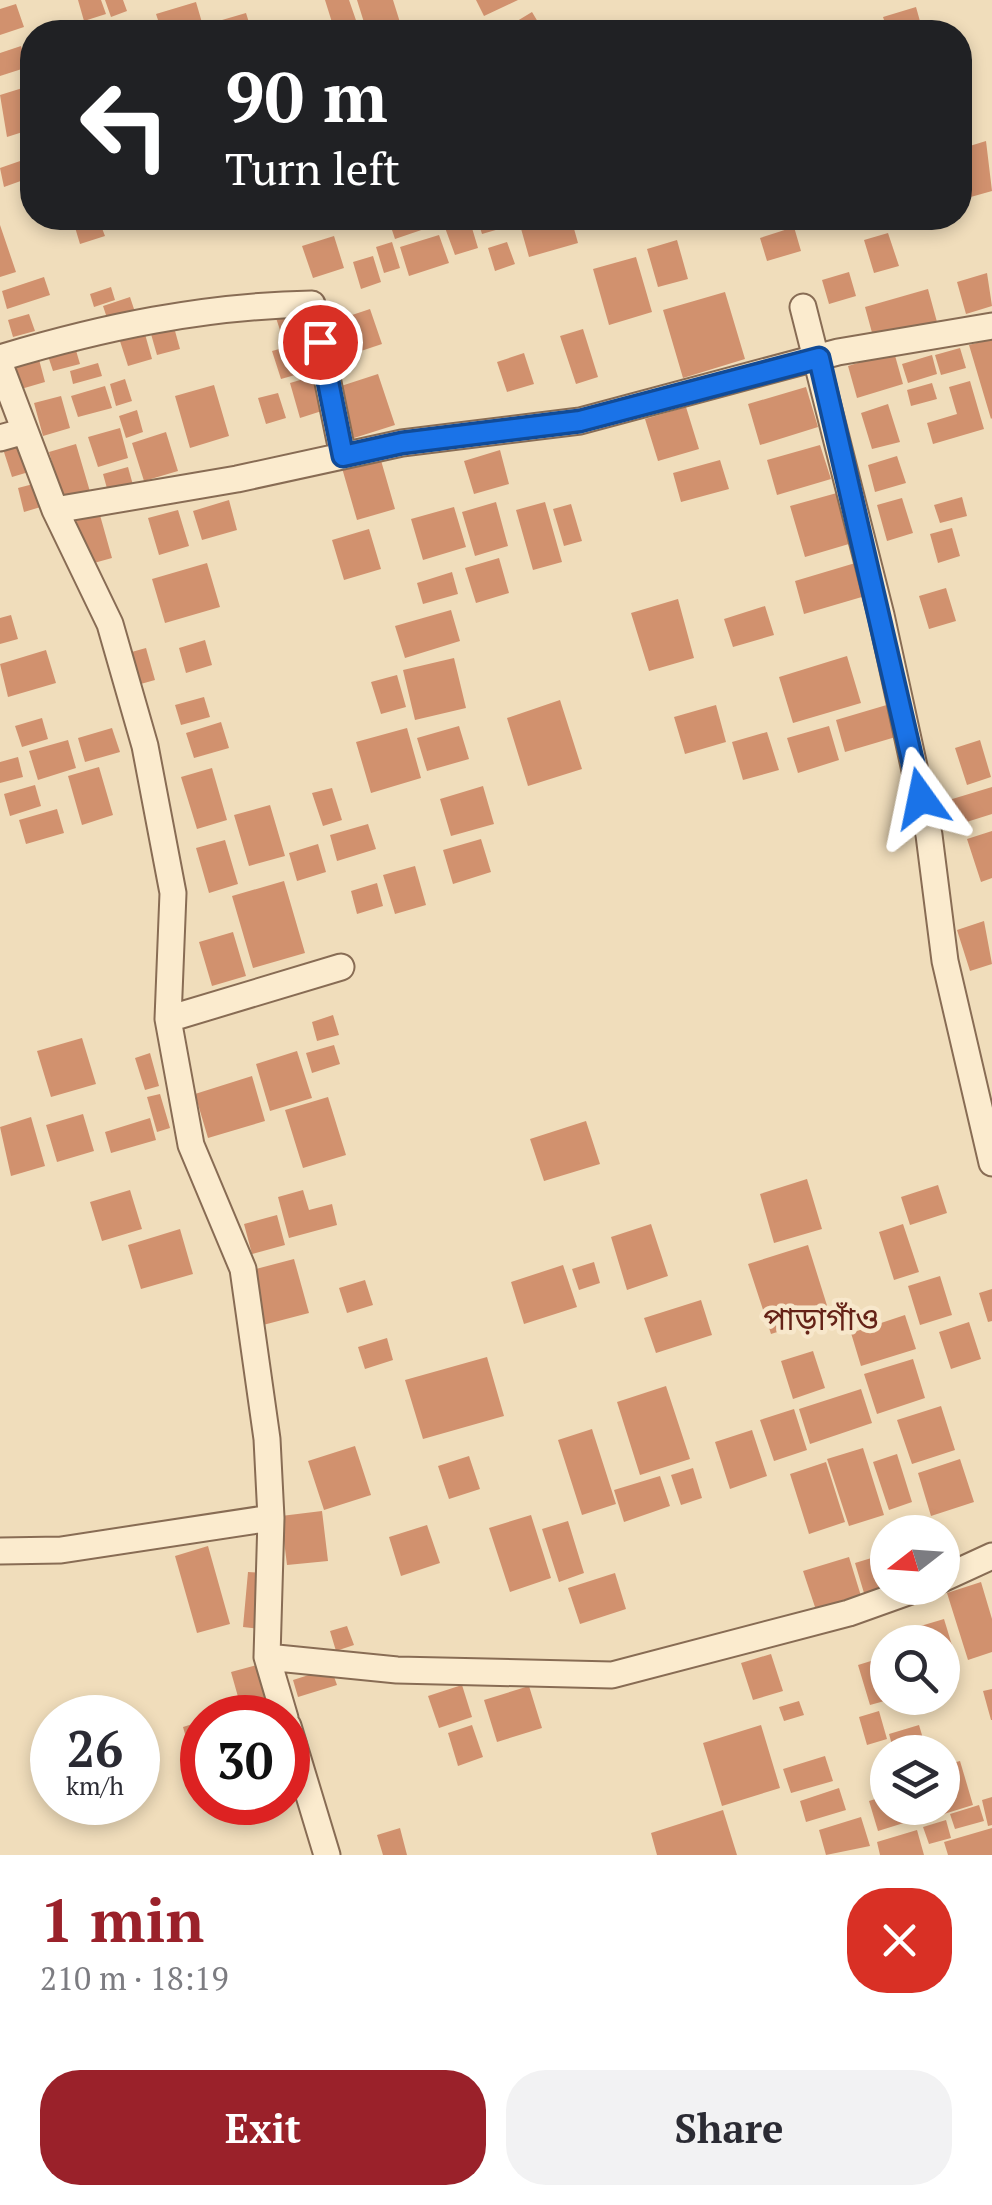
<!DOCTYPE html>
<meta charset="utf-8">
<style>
:root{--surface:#fff;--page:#f2f2f3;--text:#2b2b33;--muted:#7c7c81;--accent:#9a212a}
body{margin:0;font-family:"PT Serif","Noto Sans Bengali",serif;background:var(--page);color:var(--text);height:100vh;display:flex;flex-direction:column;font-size:38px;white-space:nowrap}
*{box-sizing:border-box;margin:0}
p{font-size:32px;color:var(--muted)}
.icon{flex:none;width:55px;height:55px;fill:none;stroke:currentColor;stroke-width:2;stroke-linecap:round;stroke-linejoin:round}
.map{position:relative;height:1855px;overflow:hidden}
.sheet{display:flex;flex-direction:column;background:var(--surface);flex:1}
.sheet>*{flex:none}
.banner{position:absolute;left:20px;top:20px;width:952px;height:210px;border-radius:40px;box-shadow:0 5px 15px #0003;background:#202124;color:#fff;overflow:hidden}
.needle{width:65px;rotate:253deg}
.controls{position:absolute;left:870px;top:1515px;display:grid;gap:20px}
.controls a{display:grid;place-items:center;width:90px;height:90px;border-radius:50%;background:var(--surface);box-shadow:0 5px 15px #0003;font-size:50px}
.speed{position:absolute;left:30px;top:1695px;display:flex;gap:20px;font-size:50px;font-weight:700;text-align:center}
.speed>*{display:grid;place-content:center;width:130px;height:130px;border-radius:50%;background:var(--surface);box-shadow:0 5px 15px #0003;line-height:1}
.speed small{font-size:25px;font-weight:400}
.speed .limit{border:15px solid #d22;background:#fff;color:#111}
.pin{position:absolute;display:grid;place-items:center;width:85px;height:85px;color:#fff;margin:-42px;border:5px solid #fff;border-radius:50%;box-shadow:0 2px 10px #0007}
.me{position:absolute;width:110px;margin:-55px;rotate:348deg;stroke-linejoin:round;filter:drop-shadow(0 0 8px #0008)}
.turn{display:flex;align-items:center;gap:35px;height:210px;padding:0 40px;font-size:45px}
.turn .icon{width:130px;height:130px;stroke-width:2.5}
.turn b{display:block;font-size:70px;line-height:85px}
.round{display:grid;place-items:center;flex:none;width:105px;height:105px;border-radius:40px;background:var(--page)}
.overview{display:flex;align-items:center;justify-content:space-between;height:170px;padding:0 40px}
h1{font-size:60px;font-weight:700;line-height:75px;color:var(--accent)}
.action{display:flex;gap:20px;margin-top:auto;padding:20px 40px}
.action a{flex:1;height:115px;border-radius:40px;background:var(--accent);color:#fff;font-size:40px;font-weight:700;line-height:115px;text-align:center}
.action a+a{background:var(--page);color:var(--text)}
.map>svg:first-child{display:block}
.building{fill:#d1916e}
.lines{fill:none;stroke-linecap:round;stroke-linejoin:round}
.minor-casing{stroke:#886c54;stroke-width:29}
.minor{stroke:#fbebce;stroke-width:25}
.route-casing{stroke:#114b97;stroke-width:25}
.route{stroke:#1a73e8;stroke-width:18}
.labels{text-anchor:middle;stroke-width:9;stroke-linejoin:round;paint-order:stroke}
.quarter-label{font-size:32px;fill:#652217;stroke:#f7e7cb}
</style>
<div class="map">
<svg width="992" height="1855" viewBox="0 0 992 1855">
<rect width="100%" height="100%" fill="#f0ddbb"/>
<path class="building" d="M78,0H101L106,14L84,21Z
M105,0H123L127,11L111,17Z
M325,0H349L358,26L335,32Z
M357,0H393L403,32H367Z
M476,0H518L484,16Z
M196,2L203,26L162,32L156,14Z
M16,4L24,27L0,35V9Z
M916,7L923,32H888L883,17Z
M532,12L544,32H499Z
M246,13L252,32H226L222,20Z
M486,20L492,32H459Z
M21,46L28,67L0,76V53Z
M29,86L32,129L7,137L0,95Z
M986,141L992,191L960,200V149Z
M23,160L29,178L4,187L0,168Z
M98,218L105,236L80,244L74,224Z
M388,218H434L436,225L395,239Z
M469,218L478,248L455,255L444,225Z
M477,218H503L506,227L482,234Z
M518,218H571L578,243L529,257Z
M0,225L16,272L0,277Z
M794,227L801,251L767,261L760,238Z
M888,233L899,266L874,273L864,240Z
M439,235L449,263L409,276L400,247Z
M334,236L344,268L313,278L302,246Z
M677,240L688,279L658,287L647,249Z
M392,242L400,268L384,273L376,247Z
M507,242L515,264L495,271L488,248Z
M373,256L381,282L361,289L353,262Z
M636,257L652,312L609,325L593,269Z
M849,272L856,296L829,304L822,280Z
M987,273L992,306L966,314L957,282Z
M44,277L50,295L7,309L2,291Z
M111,287L115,300L94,307L90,294Z
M928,289L937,322L874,340L865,307Z
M725,292L745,359L683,378L663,310Z
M130,297L136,315L109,324L103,306Z
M370,309L382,344L340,358L328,323Z
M299,311L305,332L283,339L276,318Z
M29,314L35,331L13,337L8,320Z
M172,320L180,349L157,355L149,327Z
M143,327L152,359L128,366L118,335Z
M583,329L598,377L576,384L560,336Z
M992,339V418L991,419L969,345Z
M308,341L316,369L281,379L272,351Z
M75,347L80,364L53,371L48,356Z
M960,348L966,368L941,375L935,355Z
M37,352L45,382L21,389L13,360Z
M894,352L903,384L857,398L848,366Z
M524,353L534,384L507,392L497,362Z
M932,355L937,374L908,383L902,364Z
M98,363L102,376L73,384L70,371Z
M378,374L395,425L354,438L338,387Z
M317,375L328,409L300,418L290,383Z
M125,379L132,401L116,406L110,384Z
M970,381L984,429L933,444L927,423L957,414L949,387Z
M932,383L937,399L911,406L907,390Z
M214,385L229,436L190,448L175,396Z
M105,386L112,408L78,417L71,396Z
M806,387L818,427L760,445L748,404Z
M278,393L286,418L266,424L258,398Z
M61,396L70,428L43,436L34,403Z
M888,404L900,442L872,449L861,413Z
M686,407L699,449L658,461L645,419Z
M137,410L143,432L126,438L119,416Z
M120,428L128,458L98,467L88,437Z
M166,432L178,471L144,481L132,443Z
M23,443L32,471L12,477L3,449Z
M76,444L91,495L64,502L49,452Z
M820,445L831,479L777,495L767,460Z
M500,450L509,484L474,494L464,461Z
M897,456L906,483L875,492L868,465Z
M380,457L395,509L357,520L342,468Z
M720,460L729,489L681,502L673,473Z
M128,467L133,485L108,492L103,474Z
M37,483L44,506L24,512L18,488Z
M844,491L859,541L805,557L790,506Z
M962,497L967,516L940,523L934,505Z
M902,498L913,533L887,541L877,505Z
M229,500L237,530L202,540L193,511Z
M496,502L508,546L475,556L462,512Z
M545,502L562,562L533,570L516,510Z
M571,504L582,541L564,546L553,509Z
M454,507L466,547L423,560L411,519Z
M98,508L112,558L83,566L68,517Z
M178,510L189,546L159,555L148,518Z
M952,528L960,556L938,563L930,534Z
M369,529L381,569L344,580L332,540Z
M499,558L509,593L476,603L465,568Z
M862,561L872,594L804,614L795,581Z
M207,563L220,607L165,623L152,579Z
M452,572L458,594L423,604L417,583Z
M946,588L956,621L929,629L919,596Z
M678,599L694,658L649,671L631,613Z
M765,606L774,635L733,647L724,619Z
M451,610L460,641L405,658L395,626Z
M11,615L18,639L0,644V618Z
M205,640L212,665L186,673L179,648Z
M146,648L155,680L137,685L128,653Z
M46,650L56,683L8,697L0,664Z
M847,656L861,703L793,723L779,677Z
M454,658L466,708L415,720L403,670Z
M397,675L406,707L381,714L371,682Z
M204,697L210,717L181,725L175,705Z
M560,700L582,769L528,786L507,718Z
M890,704L899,736L845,752L836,720Z
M716,705L726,742L685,754L674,717Z
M42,718L48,739L22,747L15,726Z
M221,722L229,748L194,758L186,733Z
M459,726L469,759L427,771L417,738Z
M829,726L839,760L798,773L787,738Z
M112,728L120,752L85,762L78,738Z
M407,728L421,778L371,793L356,742Z
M767,732L779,770L743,780L732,742Z
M68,740L76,768L38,780L29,751Z
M980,740L991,777L967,785L955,748Z
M18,757L23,777L0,783V762Z
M99,767L113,815L82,825L68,776Z
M212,768L227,820L197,829L181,777Z
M35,785L41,806L10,816L4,794Z
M483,786L494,824L451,836L440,799Z
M992,787V814L957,825L949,800Z
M332,788L342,820L323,826L312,793Z
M270,805L285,856L249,866L234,815Z
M57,809L64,833L26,844L19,820Z
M368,824L376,849L337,861L330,835Z
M992,831V878L981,882L967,839Z
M481,839L491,872L453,884L443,850Z
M225,840L238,884L209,893L196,848Z
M318,844L326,872L297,881L289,853Z
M415,866L426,905L395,914L383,875Z
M284,881L305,953L253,968L232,896Z
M377,883L383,906L357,914L351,891Z
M984,921L992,964L970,971L957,930Z
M233,932L246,976L212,986L199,942Z
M333,1015L339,1035L317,1041L312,1022Z
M82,1038L96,1084L51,1097L37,1051Z
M334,1045L340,1064L312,1073L306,1053Z
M297,1051L312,1098L270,1111L256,1064Z
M150,1053L159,1086L145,1090L135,1058Z
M252,1076L265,1121L208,1138L195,1094Z
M160,1094L170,1128L157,1132L147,1097Z
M328,1097L346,1155L303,1168L285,1110Z
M83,1114L94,1151L57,1162L46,1125Z
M31,1117L45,1166L11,1176L0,1127Z
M150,1118L156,1140L111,1153L105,1132Z
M586,1121L600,1164L544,1181L530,1139Z
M807,1179L822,1229L774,1243L760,1194Z
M938,1185L947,1213L910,1225L901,1197Z
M130,1190L142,1229L102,1241L90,1202Z
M303,1190L309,1210L332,1204L337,1225L289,1238L278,1197Z
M277,1215L285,1245L252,1254L244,1224Z
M651,1224L668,1276L627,1290L611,1237Z
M903,1224L919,1272L894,1280L879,1232Z
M180,1229L193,1274L141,1289L128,1245Z
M808,1245L830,1315L771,1334L748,1264Z
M294,1259L309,1313L263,1325L248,1271Z
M594,1262L600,1283L579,1290L572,1269Z
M563,1265L577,1307L524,1324L511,1282Z
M940,1276L952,1315L920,1325L908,1286Z
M365,1280L373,1305L347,1313L339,1288Z
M992,1289V1321L988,1322L979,1293Z
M701,1300L712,1335L656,1353L644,1318Z
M905,1315L916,1349L861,1366L851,1333Z
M969,1322L981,1359L951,1369L939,1332Z
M387,1338L393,1360L365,1369L358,1347Z
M813,1351L825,1388L793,1399L781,1361Z
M487,1357L504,1416L423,1439L405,1380Z
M913,1359L925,1398L877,1414L864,1374Z
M666,1386L690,1459L640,1475L617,1402Z
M861,1389L872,1423L810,1444L799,1409Z
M941,1406L955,1450L912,1464L897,1420Z
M794,1409L807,1450L774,1461L760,1420Z
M592,1429L616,1504L582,1515L558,1440Z
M752,1430L767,1476L730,1489L715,1442Z
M355,1446L371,1495L324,1510L308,1461Z
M863,1448L884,1515L849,1526L827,1459Z
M897,1454L912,1502L889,1510L873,1462Z
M469,1456L480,1489L449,1499L438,1466Z
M960,1459L974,1502L931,1516L918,1473Z
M826,1462L845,1522L809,1534L790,1474Z
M693,1468L702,1498L681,1505L671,1475Z
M660,1476L670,1506L624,1522L614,1490Z
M322,1511L328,1561L287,1565L281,1516Z
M531,1515L551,1578L510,1592L489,1528Z
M568,1521L584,1573L559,1582L542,1529Z
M427,1525L440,1563L401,1576L389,1537Z
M208,1546L230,1624L197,1633L175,1556Z
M888,1553V1585L864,1593L855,1563Z
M849,1557L861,1596L816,1610L803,1571Z
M248,1572L266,1573L261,1629L243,1627Z
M615,1573L626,1609L580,1624L568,1588Z
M981,1582L992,1619V1652L968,1660L947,1593Z
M944,1619L955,1655L942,1659V1642H889L887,1636Z
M347,1626L354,1645L336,1651L330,1631Z
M771,1654L783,1691L753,1700L741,1663Z
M884,1657L888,1700L870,1705L858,1665Z
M257,1665L271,1718H244L231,1672Z
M331,1668L337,1685L298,1697L293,1680Z
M462,1685L472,1717L439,1728L428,1696Z
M529,1686L542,1728L497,1742L484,1700Z
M992,1689V1720H991L983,1691Z
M799,1701L804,1715L784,1721L779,1707Z
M879,1711L887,1739L867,1745L859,1717Z
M202,1721V1759L193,1762L183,1727Z
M472,1725L483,1757L458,1766L448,1733Z
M761,1725L780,1788L722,1806L703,1743Z
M919,1725L927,1752H894L889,1734Z
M825,1756L833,1781L791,1793L783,1769Z
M960,1761L973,1805L918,1822L914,1808H942V1766Z
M839,1788L846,1810L806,1822L800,1801Z
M888,1795V1808H902L907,1822L878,1831L869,1801Z
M992,1797V1825L988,1826L982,1800Z
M979,1805L984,1821L955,1829L950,1814Z
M723,1810L737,1855H657L651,1833Z
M861,1817L870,1846L826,1855L819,1830Z
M946,1820L951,1838L929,1844L923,1827Z
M400,1828L407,1855H383L377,1835Z
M992,1828V1855H948L944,1842Z
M917,1830L924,1855H880L877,1842Z"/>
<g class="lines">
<g class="minor-casing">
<path id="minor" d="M803,307L881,615L929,835L945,961L992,1163
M0,358C103,327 204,306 312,304L343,456
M0,365L55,510L110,624L145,746L173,893L168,1019
M0,438L25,431
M55,510L237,479L402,443L580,421L838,352L992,326
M341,967L168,1019L191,1145L243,1269L267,1439L271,1518L267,1657L397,1670L612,1675L849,1613L919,1588
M0,1551L61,1550L271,1518
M942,1579L992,1556
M267,1657L285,1718
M288,1726L327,1855"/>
</g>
<use href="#minor" class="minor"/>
</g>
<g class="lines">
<g class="route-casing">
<path id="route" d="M320,342L343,456L402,443L580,421L819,358L921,798"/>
</g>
<use href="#route" class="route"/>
</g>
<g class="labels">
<g class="quarter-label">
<text x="821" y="1330">পাড়াগাঁও</text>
</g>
</g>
</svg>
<div class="controls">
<a><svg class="needle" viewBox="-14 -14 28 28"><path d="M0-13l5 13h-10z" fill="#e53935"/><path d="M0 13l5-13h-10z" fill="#7c7c81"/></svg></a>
<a><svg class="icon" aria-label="search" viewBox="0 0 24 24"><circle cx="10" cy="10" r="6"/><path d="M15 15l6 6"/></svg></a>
<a><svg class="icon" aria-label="layers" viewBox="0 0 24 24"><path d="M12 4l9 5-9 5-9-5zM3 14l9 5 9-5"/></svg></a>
</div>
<div class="speed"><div>26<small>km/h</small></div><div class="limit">30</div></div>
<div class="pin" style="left:320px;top:342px;background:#d93025"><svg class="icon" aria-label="arrive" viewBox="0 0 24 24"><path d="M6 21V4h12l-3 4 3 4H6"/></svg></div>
<svg class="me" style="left:921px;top:798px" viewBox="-20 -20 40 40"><path d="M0-17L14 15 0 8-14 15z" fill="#1a73e8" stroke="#fff" stroke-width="4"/></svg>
<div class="banner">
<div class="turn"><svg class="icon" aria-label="left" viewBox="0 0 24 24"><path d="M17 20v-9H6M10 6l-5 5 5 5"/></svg><div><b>90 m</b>Turn left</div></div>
</div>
</div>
<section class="sheet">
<div class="overview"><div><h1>1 min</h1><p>210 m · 18:19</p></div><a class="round" style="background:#d93025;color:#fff"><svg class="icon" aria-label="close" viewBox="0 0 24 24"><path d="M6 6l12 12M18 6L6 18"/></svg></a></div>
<div class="action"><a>Exit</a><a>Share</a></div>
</section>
